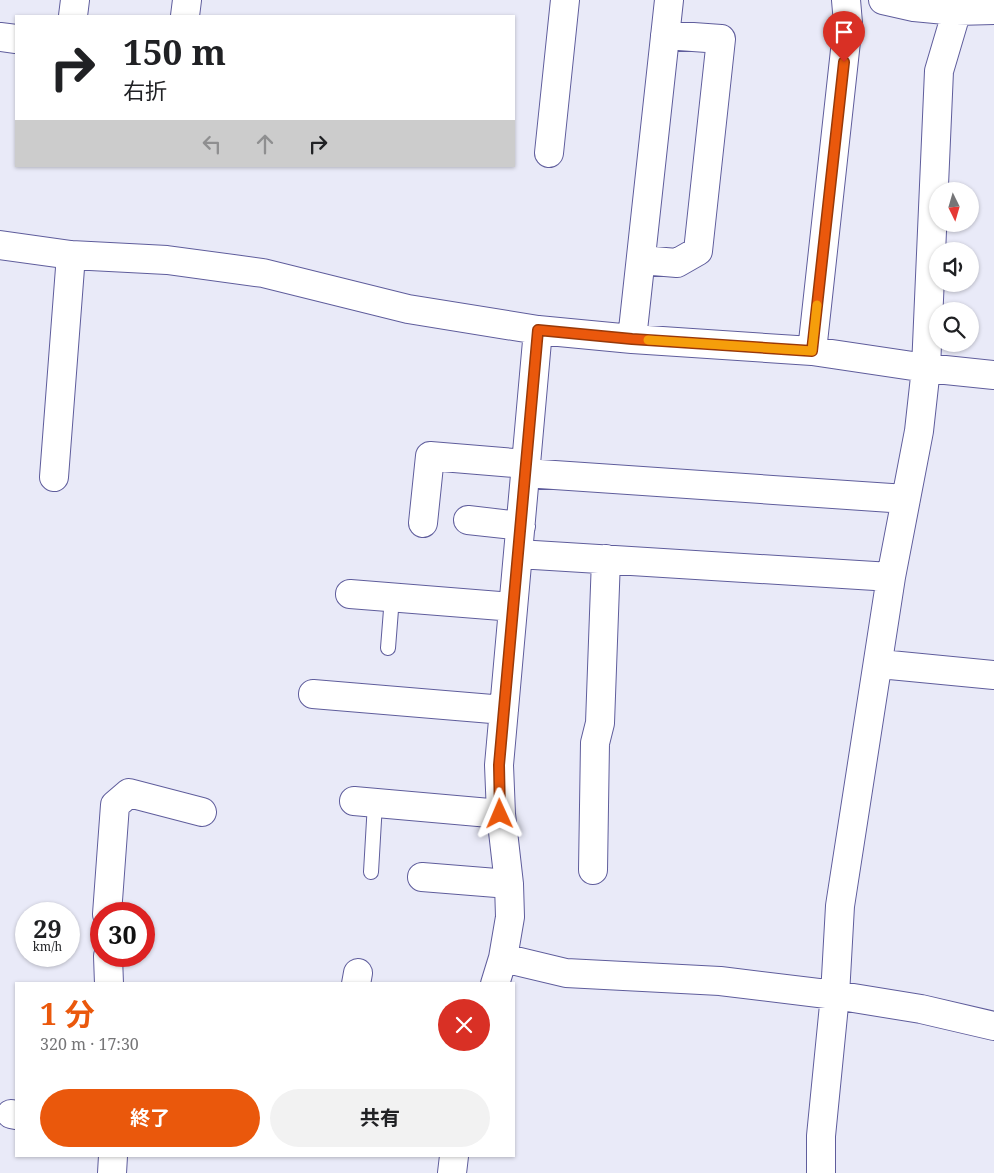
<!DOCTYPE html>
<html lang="ja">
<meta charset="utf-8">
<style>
:root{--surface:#fff;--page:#f2f2f2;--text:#202124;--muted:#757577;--accent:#ea580c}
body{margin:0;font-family:"Noto Serif","Noto Sans JP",serif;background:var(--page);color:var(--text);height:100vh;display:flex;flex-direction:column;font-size:19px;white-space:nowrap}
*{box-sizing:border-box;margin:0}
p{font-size:16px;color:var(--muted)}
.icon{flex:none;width:28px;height:28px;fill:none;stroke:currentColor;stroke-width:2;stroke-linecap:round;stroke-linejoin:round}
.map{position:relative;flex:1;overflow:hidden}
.details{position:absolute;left:15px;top:982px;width:500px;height:175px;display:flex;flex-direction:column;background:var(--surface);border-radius:0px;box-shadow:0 1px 4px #0004}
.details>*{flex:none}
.banner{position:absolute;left:15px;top:15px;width:500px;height:152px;border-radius:0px;box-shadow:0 1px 4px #0004;background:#fff;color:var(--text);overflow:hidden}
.needle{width:32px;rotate:175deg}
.controls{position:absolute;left:929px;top:182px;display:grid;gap:10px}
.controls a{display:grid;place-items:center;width:50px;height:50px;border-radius:50%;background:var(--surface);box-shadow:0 1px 4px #0004;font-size:25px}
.speed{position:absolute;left:15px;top:902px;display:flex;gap:10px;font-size:25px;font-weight:700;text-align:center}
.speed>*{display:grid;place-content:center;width:65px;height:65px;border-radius:50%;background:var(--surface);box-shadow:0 1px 4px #0004;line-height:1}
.speed small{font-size:12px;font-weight:400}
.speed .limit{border:8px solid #d22;background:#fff;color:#111}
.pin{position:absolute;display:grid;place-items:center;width:42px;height:42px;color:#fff;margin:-51px -21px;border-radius:50% 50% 50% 0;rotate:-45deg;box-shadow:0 0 5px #0007}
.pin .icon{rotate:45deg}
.me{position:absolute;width:55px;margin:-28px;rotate:359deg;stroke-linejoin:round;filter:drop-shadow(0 0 4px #0008)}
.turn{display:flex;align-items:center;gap:18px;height:105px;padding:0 25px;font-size:22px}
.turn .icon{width:65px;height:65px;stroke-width:2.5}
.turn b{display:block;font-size:35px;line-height:42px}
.lanes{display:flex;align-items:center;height:48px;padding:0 25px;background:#0003;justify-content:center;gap:25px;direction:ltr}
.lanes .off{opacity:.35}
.round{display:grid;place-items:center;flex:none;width:52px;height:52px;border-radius:26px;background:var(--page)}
.summary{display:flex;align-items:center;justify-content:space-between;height:85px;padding:0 25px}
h1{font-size:30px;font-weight:700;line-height:38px;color:var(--accent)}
.primary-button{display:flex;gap:10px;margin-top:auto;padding:10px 25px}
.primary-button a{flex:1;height:58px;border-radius:30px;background:var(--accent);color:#fff;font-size:20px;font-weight:700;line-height:58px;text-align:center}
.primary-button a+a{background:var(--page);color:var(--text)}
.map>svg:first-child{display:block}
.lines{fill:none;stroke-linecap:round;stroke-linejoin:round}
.lane-casing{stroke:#5f5d9c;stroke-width:16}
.street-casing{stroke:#5f5d9c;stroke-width:30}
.lane{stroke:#fff;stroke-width:14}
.street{stroke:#fff;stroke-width:28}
.route-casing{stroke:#983908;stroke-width:12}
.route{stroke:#ea580c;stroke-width:9}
.slow{stroke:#f59e0b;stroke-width:9}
</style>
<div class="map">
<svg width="994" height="1173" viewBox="0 0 994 1173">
<rect width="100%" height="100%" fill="#e9eaf8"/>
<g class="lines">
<g class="lane-casing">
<path id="lane" d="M388,648L392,597
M371,872L375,803"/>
</g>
<g class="street-casing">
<path id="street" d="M883,0L914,7L956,11L994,10
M73,16L75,0
M185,16L187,0
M0,37L16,39
M549,153L565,0
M0,245L71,255L167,260L263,273L408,309L538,330L632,339L812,351L926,368L994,375
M641,260L677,263L698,251L721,39L665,35
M632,339L669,0
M812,351L848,23L846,0
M525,473L906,499
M54,477L71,255
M468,520L521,526
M423,523L430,456L526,464
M518,554L891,577
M350,594L513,607
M890,665L994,675
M313,694L504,710
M354,801L501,814
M593,870L595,743L600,723L606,559
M422,877L509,884
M107,914L115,805L129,793L202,812
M108,956L109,984
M503,958L566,973L720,981L835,995L921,1009L994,1026
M356,984L358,973
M495,984L503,958L510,917L509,884L501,814L499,765L538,330
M11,1114L16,1115
M112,1173L113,1156
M452,1173L454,1156
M821,1173V1136L835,995L840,906L891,577L919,431L926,368L939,71L960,0"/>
</g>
<use href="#lane" class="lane"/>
<use href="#street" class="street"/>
</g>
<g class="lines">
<g class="route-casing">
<path id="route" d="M500,814L499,765L538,330L632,339L812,351L844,62"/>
</g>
<use href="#route" class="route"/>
<path class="slow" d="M648,340L812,351L817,305"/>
</g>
</svg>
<div class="controls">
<a><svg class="needle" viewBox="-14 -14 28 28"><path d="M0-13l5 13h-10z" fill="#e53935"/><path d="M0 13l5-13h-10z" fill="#757577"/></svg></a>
<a><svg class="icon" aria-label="sound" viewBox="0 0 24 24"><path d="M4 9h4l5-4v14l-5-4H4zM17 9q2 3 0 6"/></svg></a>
<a><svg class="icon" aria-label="search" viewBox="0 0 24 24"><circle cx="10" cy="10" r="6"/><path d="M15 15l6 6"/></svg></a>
</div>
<div class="speed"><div>29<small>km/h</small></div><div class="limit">30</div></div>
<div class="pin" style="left:844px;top:62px;background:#d93025"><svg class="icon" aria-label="arrive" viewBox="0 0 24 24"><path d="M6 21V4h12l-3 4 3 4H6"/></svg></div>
<svg class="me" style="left:500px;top:814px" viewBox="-20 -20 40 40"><path d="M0-17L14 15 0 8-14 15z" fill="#ea580c" stroke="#fff" stroke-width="4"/></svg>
<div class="banner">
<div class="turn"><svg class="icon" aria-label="right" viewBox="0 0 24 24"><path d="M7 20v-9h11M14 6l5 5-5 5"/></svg><div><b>150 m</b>右折</div></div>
<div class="lanes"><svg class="icon off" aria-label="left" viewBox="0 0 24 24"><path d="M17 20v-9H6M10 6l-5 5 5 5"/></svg><svg class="icon off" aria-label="ahead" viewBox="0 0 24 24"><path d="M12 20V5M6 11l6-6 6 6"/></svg><svg class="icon" aria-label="right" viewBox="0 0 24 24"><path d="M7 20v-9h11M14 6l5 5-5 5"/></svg></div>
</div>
<section class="details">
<div class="summary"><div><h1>1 分</h1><p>320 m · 17:30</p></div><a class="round" style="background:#d93025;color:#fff"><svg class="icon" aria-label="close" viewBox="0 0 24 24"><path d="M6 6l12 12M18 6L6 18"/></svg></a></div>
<div class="primary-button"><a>終了</a><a>共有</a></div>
</section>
</div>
